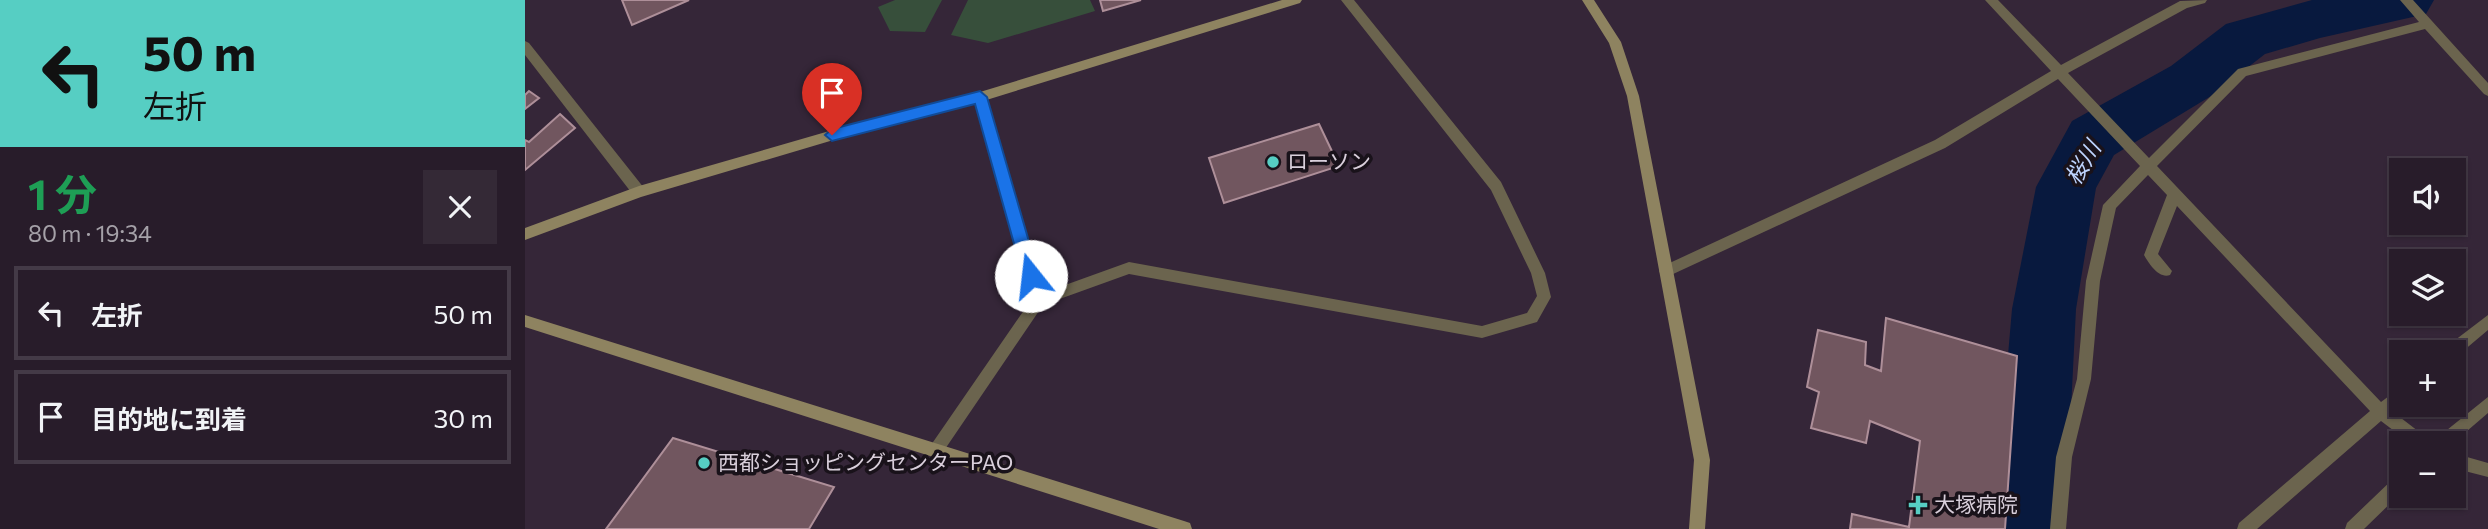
<!DOCTYPE html>
<html lang="ja">
<meta charset="utf-8">
<style>
:root{--surface:#281c2a;--page:#342936;--text:#f1f3f6;--muted:#a5a1a8;--line:#443a47}
body{margin:0;font-family:Commissioner,"Noto Sans JP",sans-serif;background:var(--page);color:var(--text);height:100vh;display:flex;flex-direction:column;font-size:26px;white-space:nowrap}
*{box-sizing:border-box;margin:0}
p{font-size:23px;color:var(--muted)}
.icon{flex:none;width:38px;height:38px;fill:none;stroke:currentColor;stroke-width:2;stroke-linecap:round;stroke-linejoin:round}
.map{position:relative;flex:1;overflow:hidden}
.sheet{display:flex;flex-direction:column;background:var(--surface);width:525px}
.sheet>*{flex:none}
.banner{background:#56cec3;color:#111;overflow:hidden}
.buttons{position:absolute;left:1864px;top:158px;display:grid;gap:14px}
.buttons a{display:grid;place-items:center;width:77px;height:77px;border-radius:0px;background:var(--surface);box-shadow:0 2px 5px #0004,0 0 0 2px var(--line);font-size:35px}
.pin{position:absolute;display:grid;place-items:center;width:60px;height:60px;color:#fff;margin:-72px -30px;border-radius:50% 50% 50% 0;rotate:-45deg;box-shadow:0 0 7px #0007}
.pin .icon{rotate:45deg}
.me{position:absolute;width:77px;margin:-38px;rotate:344deg;stroke-linejoin:round;filter:drop-shadow(0 0 5px #0008)}
.turn{display:flex;align-items:center;gap:24px;height:147px;padding:0 28px;font-size:32px}
.turn .icon{width:91px;height:91px;stroke-width:2.5}
.turn b{display:block;font-size:49px;line-height:60px}
.round{display:grid;place-items:center;flex:none;width:74px;height:74px;border-radius:0px;background:var(--page)}
.overview{display:flex;align-items:center;justify-content:space-between;height:119px;padding:0 28px}
h1{font-size:42px;font-weight:700;line-height:52px;color:#1e9e55}
ul{padding:0;list-style:none}
li{display:flex;align-items:center;gap:21px;height:94px;margin:0 14px 10px;padding:0 14px;border:4px solid var(--line);border-radius:0px}
li div{flex:1}
li b{display:block;font-size:26px}
li em{font-style:normal}
main{display:flex;flex:1;min-height:0}
.map>svg:first-child{display:block}
.green{fill:#374f3b}
.lines{fill:none;stroke-linecap:round;stroke-linejoin:round}
.river{fill:#08193e;fill-rule:evenodd}
.building{fill:#71565f;stroke:#ae8f99;stroke-width:2}
.street{fill:#6b644e;fill-rule:evenodd}
.secondary{fill:#8e8360;fill-rule:evenodd}
.route{fill:#1a73e8;stroke:#114b97;stroke-width:2}
.poi-dot{fill:#56cec3;stroke:#19121a;stroke-width:2.5}
.labels{text-anchor:middle;stroke-width:7;stroke-linejoin:round;paint-order:stroke}
.poi-label{font-size:21px;fill:#d9cfdb;stroke:#19121a;text-anchor:start}
.water-label{font-size:23px;font-style:italic;fill:#bdd3fd;stroke:#19121a}
</style>
<main>
<section class="sheet">
<div class="banner">
<div class="turn"><svg class="icon" aria-label="left" viewBox="0 0 24 24"><path d="M17 20v-9H6M10 6l-5 5 5 5"/></svg><div><b>50 m</b>左折</div></div>
</div>
<div class="overview"><div><h1>1 分</h1><p>80 m · 19:34</p></div><a class="round"><svg class="icon" aria-label="close" viewBox="0 0 24 24"><path d="M6 6l12 12M18 6L6 18"/></svg></a></div>
<ul>
<li><svg class="icon" aria-label="left" viewBox="0 0 24 24"><path d="M17 20v-9H6M10 6l-5 5 5 5"/></svg><div><b>左折</b></div><em>50 m</em></li>
<li><svg class="icon" aria-label="arrive" viewBox="0 0 24 24"><path d="M6 21V4h12l-3 4 3 4H6"/></svg><div><b>目的地に到着</b></div><em>30 m</em></li>
</ul>
</section>
<div class="map">
<svg width="1963" height="529" viewBox="0 0 1963 529">
<rect width="100%" height="100%" fill="#352638"/>
<path class="green" d="M370,0H417L400,32L365,31L353,7Z
M443,0H565L570,11L463,43L426,35Z"/>
<g class="lines">
<path class="river" d="M1787,0H1909L1901,14L1795,38L1740,54L1686,96L1589,155L1571,188L1551,309L1540,529H1468L1487,309L1511,187L1547,121L1646,66L1701,24Z"/>
</g>
<path class="building" d="M97,0H164L107,25Z
M575,0H616L578,11Z
M4,91L14,98L0,109V95Z
M35,114L50,128L0,170V140L4,142Z
M794,124L814,166L699,203L684,158Z
M1361,318L1492,356L1480,529H1325L1327,514L1384,527L1395,441L1345,421L1341,443L1286,428L1294,392L1282,387L1293,330L1341,342L1340,365L1356,371Z
M148,438L309,487L284,529H81Z"/>
<g class="lines">
<path class="street" d="M816,0H829L976,182L1020,273L1026,297L1012,322L957,338L604,274L518,305L416,455L411,457L406,455L403,450L406,445L506,300L449,97L455,92L461,97L518,293L604,262L957,326L1002,313L1012,296L1006,273L966,190Z
M1460,0H1473L1536,65L1655,1L1682,0L1680,3L1662,8L1543,73L1624,158L1713,69L1894,22L1875,0H1888L1963,83V96L1959,94L1900,29L1721,76L1632,166L1856,402L1876,387V403L1867,411L1902,438L1905,443H1885L1856,421L1732,529H1712L1714,523L1845,411L1652,206L1633,254L1647,271L1645,275C1634,279 1624,264 1619,255L1642,195L1623,175L1591,208L1575,281L1566,379L1547,457L1541,529H1525L1531,457L1552,379L1561,281L1578,205L1615,166L1533,79L1420,148L1146,275L1141,277L1136,275L1134,271L1136,267L1410,140L1526,71Z
M0,41L4,43L119,188L121,192L119,196H109L0,55Z
M1963,315V330L1931,357L1928,358V352H1919L1921,347Z
M1963,397V413L1928,443H1909L1912,438Z
M1928,453L1963,463V477L1928,468Z
M1876,474V493L1839,529H1820L1822,523L1870,477Z"/>
<path class="secondary" d="M757,0H777L775,3L455,102L332,133L116,197L0,240V228L114,186L332,123L455,92Z
M1057,0H1069L1096,42L1114,96L1185,460L1180,529H1164L1169,460L1102,96L1084,43Z
M0,315L659,521L665,523L667,529H634L0,327Z"/>
</g>
<path class="route" d="M455,91L462,97L514,276L512,281H500L498,276L450,104L307,141L300,135L307,129Z"/>
<g class="poi-dot">
<circle cx="748" cy="162" r="7"/>
<circle cx="179" cy="463" r="7"/>
<path d="M1389.5 494.5h7v7h7v7h-7v7h-7v-7h-7v-7h7z"/>
</g>
<g class="labels">
<g class="poi-label">
<text x="762" y="169">ローソン</text>
<text x="193" y="470">西都ショッピングセンターPAO</text>
<text x="1409" y="512">大塚病院</text>
</g>
<g class="water-label">
<text transform="translate(1558 163) rotate(-59)" y="8">桜川</text>
</g>
</g>
</svg>
<div class="buttons">
<a><svg class="icon" aria-label="sound" viewBox="0 0 24 24"><path d="M4 9h4l5-4v14l-5-4H4zM17 9q2 3 0 6"/></svg></a>
<a><svg class="icon" aria-label="layers" viewBox="0 0 24 24"><path d="M12 4l9 5-9 5-9-5zM3 14l9 5 9-5"/></svg></a>
<a>+</a>
<a>−</a>
</div>
<div class="pin" style="left:307px;top:135px;background:#d93025"><svg class="icon" aria-label="arrive" viewBox="0 0 24 24"><path d="M6 21V4h12l-3 4 3 4H6"/></svg></div>
<svg class="me" style="left:506px;top:276px" viewBox="-20 -20 40 40"><circle r="19" fill="#fff"/><path d="M0-13L10 11 0 6-10 11z" fill="#1a73e8"/></svg>
</div>
</main>
